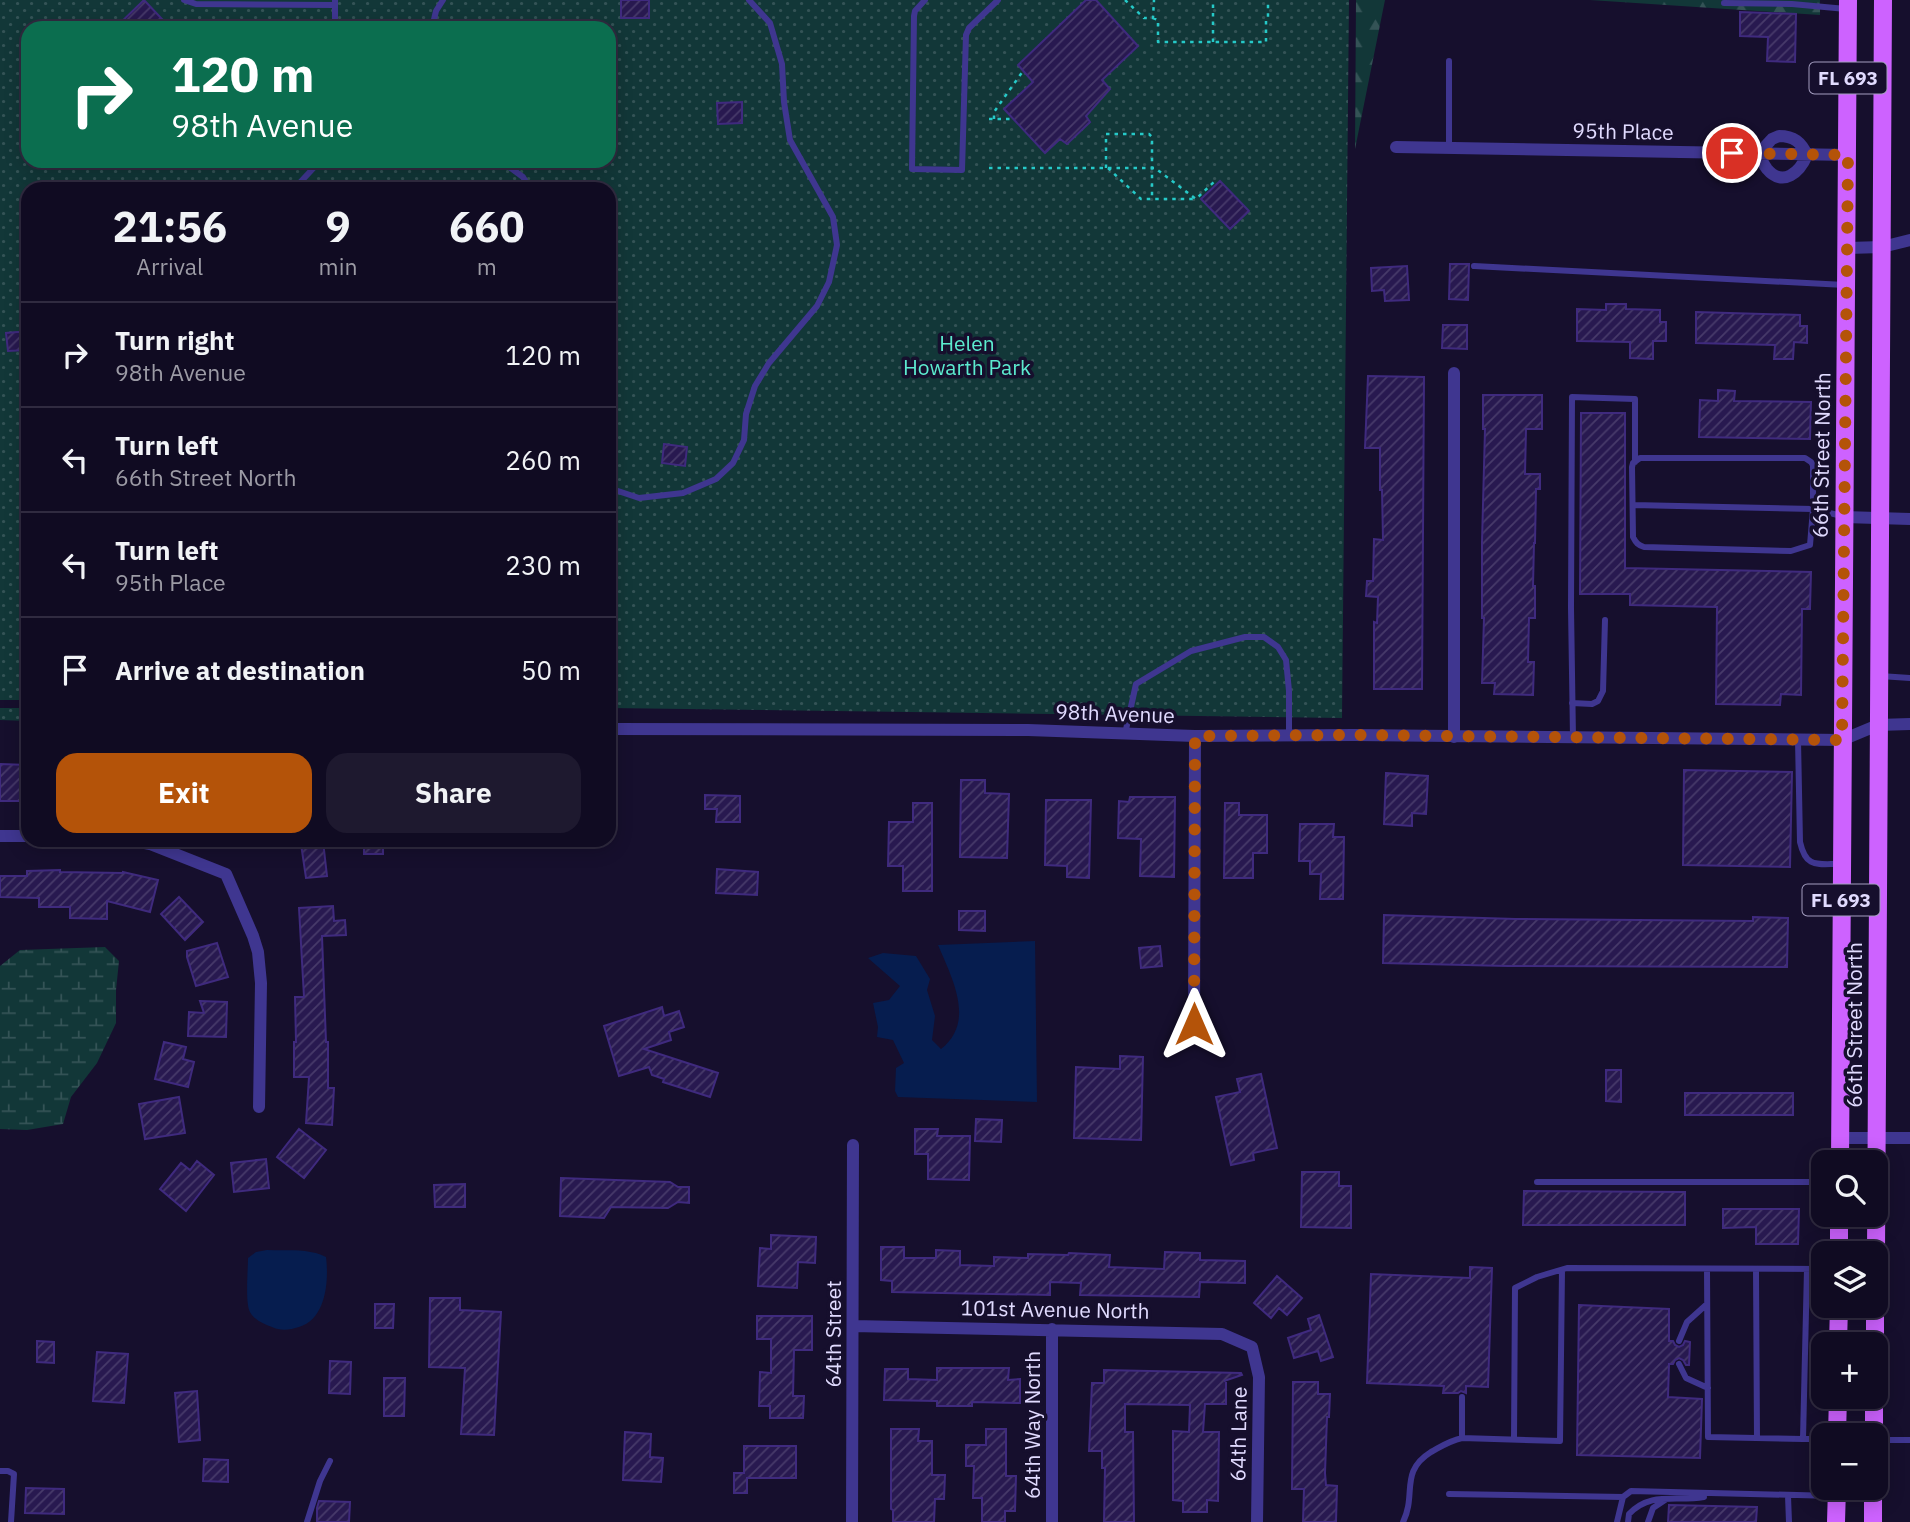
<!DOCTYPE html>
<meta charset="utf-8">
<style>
:root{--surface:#100b22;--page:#1e192f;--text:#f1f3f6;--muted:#9c9ba5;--line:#302b40;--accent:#b45309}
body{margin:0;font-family:"IBM Plex Sans",sans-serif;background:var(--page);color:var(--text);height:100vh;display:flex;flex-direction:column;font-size:26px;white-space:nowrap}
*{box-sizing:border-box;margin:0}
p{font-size:23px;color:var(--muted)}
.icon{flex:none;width:38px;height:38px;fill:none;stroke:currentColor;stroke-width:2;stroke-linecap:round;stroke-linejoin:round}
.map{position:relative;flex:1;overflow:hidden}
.sheet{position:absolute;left:21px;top:182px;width:595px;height:665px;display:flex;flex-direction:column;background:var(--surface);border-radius:21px;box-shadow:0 4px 18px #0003,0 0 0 2px var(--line)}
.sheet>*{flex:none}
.guide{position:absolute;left:21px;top:21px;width:595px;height:147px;border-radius:21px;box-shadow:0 4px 18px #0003,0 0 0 2px var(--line);background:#0b6e4f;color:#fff;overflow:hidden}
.buttons{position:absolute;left:1811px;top:1150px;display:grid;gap:14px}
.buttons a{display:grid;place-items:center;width:77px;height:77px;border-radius:14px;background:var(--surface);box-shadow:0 4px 18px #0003,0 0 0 2px var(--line);font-size:35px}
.pin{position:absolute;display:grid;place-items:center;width:60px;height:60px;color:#fff;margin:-30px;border:4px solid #fff;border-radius:50%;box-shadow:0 2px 7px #0007}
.me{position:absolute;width:77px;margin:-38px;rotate:0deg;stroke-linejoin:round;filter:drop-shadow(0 0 5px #0008)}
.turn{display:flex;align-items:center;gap:24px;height:147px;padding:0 35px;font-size:32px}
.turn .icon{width:91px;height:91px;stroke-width:2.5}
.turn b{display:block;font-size:49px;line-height:60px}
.eta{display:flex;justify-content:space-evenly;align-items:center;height:119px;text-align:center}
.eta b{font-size:42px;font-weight:700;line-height:49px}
.button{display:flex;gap:14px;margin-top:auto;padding:14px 35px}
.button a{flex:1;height:80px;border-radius:21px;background:var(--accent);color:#fff;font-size:28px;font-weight:700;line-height:80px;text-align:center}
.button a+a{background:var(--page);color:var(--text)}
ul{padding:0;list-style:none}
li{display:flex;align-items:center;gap:21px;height:105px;padding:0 35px;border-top:2px solid var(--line)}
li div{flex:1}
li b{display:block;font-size:26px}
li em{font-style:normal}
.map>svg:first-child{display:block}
.forest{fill:url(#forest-firs)}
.wetland{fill:url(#wetland-marsh)}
.park{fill:url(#park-dots);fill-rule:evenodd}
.water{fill:#061d4f}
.building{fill:url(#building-hatch);stroke:#3f2a7e;stroke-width:2}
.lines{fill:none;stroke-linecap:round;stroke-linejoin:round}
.path{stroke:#26c9c8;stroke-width:2.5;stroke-dasharray:3.5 5;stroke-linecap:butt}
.lane{stroke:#3f3690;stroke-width:6}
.street{stroke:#3f3690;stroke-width:12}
.primary{stroke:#cd62ff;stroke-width:18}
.route{stroke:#b45309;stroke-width:12;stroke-dasharray:0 21.6}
.labels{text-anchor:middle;stroke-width:7;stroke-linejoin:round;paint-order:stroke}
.shield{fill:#160f2d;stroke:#a49ec0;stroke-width:2}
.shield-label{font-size:19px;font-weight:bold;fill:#e1dbff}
.street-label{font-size:21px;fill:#e1dbff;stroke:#160f2d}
.park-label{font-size:21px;fill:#5cebcf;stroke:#160f2d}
</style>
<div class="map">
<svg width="1910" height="1522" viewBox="0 0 1910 1522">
<defs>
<pattern id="forest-firs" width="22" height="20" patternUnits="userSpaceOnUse" patternTransform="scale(1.75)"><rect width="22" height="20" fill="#123738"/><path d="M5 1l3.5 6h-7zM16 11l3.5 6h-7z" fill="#345356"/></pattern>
<pattern id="wetland-marsh" width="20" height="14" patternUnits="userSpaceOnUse" patternTransform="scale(1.75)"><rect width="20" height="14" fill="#123738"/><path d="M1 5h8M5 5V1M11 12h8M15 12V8" fill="none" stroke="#345356"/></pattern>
<pattern id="park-dots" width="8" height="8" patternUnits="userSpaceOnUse" patternTransform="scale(1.75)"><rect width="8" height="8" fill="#123738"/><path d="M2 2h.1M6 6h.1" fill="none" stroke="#345356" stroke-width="1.8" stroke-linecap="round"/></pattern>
<pattern id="building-hatch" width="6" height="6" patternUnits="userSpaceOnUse" patternTransform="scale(1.75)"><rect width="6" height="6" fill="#281950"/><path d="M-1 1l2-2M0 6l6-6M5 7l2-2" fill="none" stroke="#473a6a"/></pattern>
</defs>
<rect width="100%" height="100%" fill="#160f2d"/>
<path class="forest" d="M1356,0H1385L1355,149Z
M1590,0H1820V15Z"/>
<path class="wetland" d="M105,947L119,961L116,990V1023L97,1063L71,1097L63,1124L27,1130L0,1129V966L20,950Z"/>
<path class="park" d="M0,0H1349L1342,718L609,708V189H28V700H0ZM28,28H609V161H28Z
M0,708H28V721L0,720Z"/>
<path class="water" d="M1035,941L1037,1102L898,1097L895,1091L896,1068L904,1063L893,1040L877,1037L878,1027L873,1003L889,1000L900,986L868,958L883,953L916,956L930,979L927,990L935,1016L932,1040L941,1049C976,1022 952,978 938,945Z
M267,1250C286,1251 309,1248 326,1257C329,1281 326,1319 299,1327C290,1330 280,1331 272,1327C264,1324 254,1320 250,1312C245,1303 248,1270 248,1258L256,1252Z"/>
<path class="building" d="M144,0L162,19L153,28H115Z
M621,0H649V18H621Z
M1086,0H1096L1138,46L1102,80L1110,89L1086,116L1090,122L1067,144L1060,139L1045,153L1004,109L1033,82L1018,65Z
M1740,12L1796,14L1795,62L1767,61L1768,37L1740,36Z
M742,102V123L718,124L717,103Z
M1220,181L1249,211L1230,229L1201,199Z
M1450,264H1469L1468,300L1449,299Z
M1407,266L1409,300L1385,301L1384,290L1372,291L1371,268Z
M1606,304H1626V309L1660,310V322H1666V341H1653V359L1630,358V342L1577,341V309L1606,310Z
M1696,312L1800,315V326H1807V343L1794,342L1793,359H1774L1775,345L1696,343Z
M1443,325H1467V349L1442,348Z
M17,332H27L28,350L8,351L6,333Z
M1368,376L1424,377L1422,689H1374V622L1377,623L1378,597L1366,596L1367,581H1373L1374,539L1383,540L1382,490H1380V448H1365Z
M1718,390L1735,391L1734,401L1811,402L1810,439L1699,437L1700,400L1718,401Z
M1483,395H1542V429H1526L1525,474H1540V489H1536L1535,543H1534L1533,586H1535V618H1529L1528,662H1534L1533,695L1494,694L1495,683H1482L1484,618H1482V542L1485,429H1483Z
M1581,413H1625V568L1811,572L1810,609H1802L1801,695L1781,694L1780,705L1716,704L1717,607L1630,605V594H1580Z
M664,444L687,447L685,466L662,463Z
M0,764L28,765V801H0Z
M1684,770L1792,772L1790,867L1683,865Z
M1386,773L1428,776L1426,814L1412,813V826L1384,824Z
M961,780H985V793L1009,794L1007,858L960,857Z
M705,795L740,796V822H716L717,809H705Z
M1130,797H1175L1174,877L1140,876L1141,839L1118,838L1119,801L1129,802Z
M1046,800H1091L1089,878L1067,877V866L1045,865Z
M913,803H932V891H903V866H888L889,822H913Z
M1225,803H1239V815H1267V853H1253V878H1224Z
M1300,824H1334L1333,837H1344L1343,899H1320L1321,874H1310V861H1299Z
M364,840H383V854H364Z
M323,841L327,876L306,878L301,844Z
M717,869L758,872L757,895L716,893Z
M60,870V872L123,873V872L158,880L150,912L107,901V919L70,918V907H39V898L0,897V876H27V871Z
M179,897L203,922L185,940L161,914Z
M333,906L334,921L345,920L346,935L322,936L326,1042H328V1088H334L332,1125L306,1123L309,1077H294V1042H296L295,997H304L299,908Z
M959,911H985V931L959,930Z
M1384,915L1516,919L1753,921V917L1788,918L1787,967L1507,966L1383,963Z
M217,943L228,977L196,986L187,957V951Z
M1160,946L1162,966L1141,968L1139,948Z
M200,1001L227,1002L226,1037L188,1036L189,1012L204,1013Z
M662,1007L664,1016L679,1011L684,1027L669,1032L671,1040L644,1049L718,1073L710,1097L663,1082L664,1079L652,1075L649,1067L619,1076L604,1026Z
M164,1042L186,1047L183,1059L194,1062L188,1087L155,1079Z
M1120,1056L1143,1057L1141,1140L1074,1138L1076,1067L1120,1069Z
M1606,1070H1621V1102L1606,1101Z
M1261,1074L1277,1148L1253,1153L1254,1160L1231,1165L1216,1097L1240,1092L1237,1079Z
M1685,1093H1793V1115H1685Z
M179,1097L185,1133L145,1139L139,1104Z
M976,1119L1002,1120L1001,1142L975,1141Z
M299,1129L326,1150L304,1178L277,1157Z
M915,1129H938L937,1136H970L969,1180L928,1179V1154H915Z
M266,1159L269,1188L234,1192L231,1163Z
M197,1161L214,1175L186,1211L160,1189L181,1163L190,1170Z
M1302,1172H1339V1186H1351V1228L1301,1227Z
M561,1178L670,1182L678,1187H689V1203L678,1202L668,1208L611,1207L604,1218L560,1216Z
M465,1184V1207H435L434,1185Z
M1524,1191L1685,1192V1225H1523Z
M1723,1209H1799L1798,1244H1756V1227L1723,1228Z
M771,1235L816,1237L815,1263L798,1262L797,1288L758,1286L760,1248L771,1249Z
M881,1247H904V1258H936V1250L960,1251V1265L994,1266V1257L1028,1258V1254L1068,1255L1069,1253L1110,1255L1109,1267L1164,1269L1165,1252L1200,1253V1260L1245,1261V1283L1200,1282L1199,1297L1080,1295L1081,1283L1050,1282V1295L892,1292V1281L881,1280Z
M1470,1267L1492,1268L1488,1387L1466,1386V1393L1461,1391L1458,1393H1443L1444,1386L1367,1383L1371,1274L1470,1278Z
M1277,1276L1302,1298L1287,1315L1279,1308L1271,1318L1254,1303Z
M430,1298H460V1310L501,1312L494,1435L461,1434L465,1368L429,1367Z
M375,1304H394L393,1328H375Z
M1579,1305L1669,1309V1341H1673L1675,1345L1679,1347L1683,1345L1685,1341L1690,1342L1689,1365H1686L1683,1360L1679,1358L1675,1360L1673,1364H1669L1668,1397L1702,1399L1700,1458L1577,1455Z
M1319,1315L1333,1357L1321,1361L1318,1351L1294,1358L1288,1338L1311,1330L1308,1319Z
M757,1316H812V1350H794L793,1396H804L803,1418H770V1406H759L760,1372L771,1373V1339H757Z
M37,1341L54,1342V1363L37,1362Z
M97,1352L128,1354L124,1403L93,1401Z
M330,1361L351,1362L350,1394L329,1393Z
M937,1368H1009L1008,1380L1020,1379V1403L972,1402V1406H937V1401L884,1400L885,1369H908V1379L937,1380Z
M1104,1370L1241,1373L1242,1375L1224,1381H1226V1404H1205L1203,1432H1219L1218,1501L1207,1500V1512H1183V1501L1173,1500V1431L1189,1432L1190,1405L1125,1404V1432H1133L1134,1522H1104L1105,1468H1102V1451H1089L1092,1383H1104Z
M384,1378H405L404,1416H384Z
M1293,1382H1318V1394H1330L1329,1417H1327L1325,1473L1326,1485L1337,1486L1336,1522H1303L1304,1489H1292Z
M197,1391L200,1440L179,1442L175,1393Z
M891,1429H919L918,1441H932V1475H945L944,1499H935L934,1522H893V1510L891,1509Z
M986,1429H1006V1476H1016L1015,1511H1005V1522H982V1498H973L974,1466H966V1445H986Z
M625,1432L651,1434L650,1457L663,1458L661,1482L623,1480Z
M744,1446H796V1478H747V1493H734V1473H744Z
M204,1459L228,1460V1482L203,1481Z
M26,1488L64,1489V1514L25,1513Z
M319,1501L350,1502L349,1522H317V1508Z
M1669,1505L1757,1507L1756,1522H1668Z"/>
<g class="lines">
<path class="path" d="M1125,0L1144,18H1153L1154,0
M1153,18L1158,20V42H1266V20L1268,18V0
M1213,42V0
M989,119H1012
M994,119V112L1023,71
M989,168H1155L1196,199L1217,179
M1106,168V134H1149L1152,137V199
M1108,168L1141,199H1196"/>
<path class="lane" d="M184,0L196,4L335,5
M925,0L915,11L914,16L912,169L962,170L966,35L969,28L998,0
M1724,3L1792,4L1846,9
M335,28V0
M432,28L436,11L443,0
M1449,148V61
M501,161L523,177L530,189
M294,189L320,161
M1474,266L1845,285
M609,488L639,498L683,493L716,479L733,463L744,440L746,414L755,386L769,363L817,306L829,282L837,245L833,217L790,140L784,102L782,64L770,23L749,0
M1633,505L1813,509V465L1811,462L1805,458H1640L1633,463L1632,467L1633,537C1636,543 1638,545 1644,547L1791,551L1810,545L1813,509L1842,516
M1880,676L1910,678
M1572,703L1592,704L1598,701L1603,691L1605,620
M1125,734L1136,684L1191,651L1245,637H1264L1278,647L1286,660L1289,691V736
M1573,738L1571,608L1572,397L1635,399V462
M1798,740L1800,842C1806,868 1816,864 1839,864
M1537,1182H1824
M1707,1269L1708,1437L1803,1439
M1756,1269L1757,1438
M1807,1269L1803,1439H1824
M1679,1341L1687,1322L1707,1304
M1679,1364L1686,1378L1708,1388
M1462,1397V1438
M1514,1439L1515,1288L1537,1277L1567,1268L1824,1269
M1876,1440H1910
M0,1471H8L14,1474L11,1522
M1449,1494L1623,1497
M1788,1496L1789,1522
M307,1522L320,1481L330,1461
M1403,1522C1417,1494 1399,1472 1431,1452C1442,1446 1449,1441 1462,1438L1560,1441L1562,1270
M1617,1522L1623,1497L1631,1491L1835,1496
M1628,1522L1629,1514C1651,1491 1675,1502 1704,1497
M1648,1522L1653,1508L1665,1500"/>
<path class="street" d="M1779,136C1794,136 1801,142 1807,155C1800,172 1783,188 1767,169C1763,164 1761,158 1758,154L1772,139Z
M1396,147L1848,155
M1848,248L1882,247L1910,240
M1454,373V737
M1844,517L1910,519
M609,729L1028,730L1195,736L1354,735L1842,740L1878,725L1910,724
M0,836H28
M130,840L150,844L226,874L253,936L258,952L261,983L259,1107
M1194,1024L1195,736
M1840,1138H1910
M853,1326L1222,1334L1252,1347L1259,1377L1257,1522
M852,1522L853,1145
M1052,1522V1329"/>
<path class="primary" d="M1840,1162C1840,775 1848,387 1848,0
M1839,1253V1214
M1876,1253L1883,0
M1838,1344L1839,1306
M1875,1344V1306
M1837,1435L1838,1396
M1874,1435V1396
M1836,1522L1837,1488
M1873,1522V1488"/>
</g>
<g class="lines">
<path class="route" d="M1194,1024L1195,736L1354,735L1842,740L1848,155L1732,153"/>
</g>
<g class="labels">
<g class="shield">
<rect x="1809.5" y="62.5" width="77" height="31" rx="5"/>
<rect x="1802.5" y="884.5" width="77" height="31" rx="5"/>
</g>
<g class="shield-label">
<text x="1848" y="85">FL 693</text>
<text x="1841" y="907">FL 693</text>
</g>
<g class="street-label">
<text transform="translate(1623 132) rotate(1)" y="7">95th Place</text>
<text transform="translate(1822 455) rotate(-89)" y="7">66th Street North</text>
<text transform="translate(1115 714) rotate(2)" y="7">98th Avenue</text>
<text transform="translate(1855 1025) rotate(-90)" y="7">66th Street North</text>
<text transform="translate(1055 1310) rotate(1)" y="7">101st Avenue North</text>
<text transform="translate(834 1334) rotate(-90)" y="7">64th Street</text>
<text transform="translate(1033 1425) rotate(-90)" y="7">64th Way North</text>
<text transform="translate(1239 1434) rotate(-89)" y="7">64th Lane</text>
</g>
<g class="park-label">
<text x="967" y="351">Helen<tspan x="967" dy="24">Howarth Park</tspan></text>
</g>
</g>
</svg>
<div class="buttons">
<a><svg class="icon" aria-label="search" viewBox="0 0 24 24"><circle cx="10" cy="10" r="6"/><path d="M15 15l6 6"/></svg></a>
<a><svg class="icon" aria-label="layers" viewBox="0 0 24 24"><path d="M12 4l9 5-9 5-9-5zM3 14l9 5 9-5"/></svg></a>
<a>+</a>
<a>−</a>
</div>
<div class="pin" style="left:1732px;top:153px;background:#d93025"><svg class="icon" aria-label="arrive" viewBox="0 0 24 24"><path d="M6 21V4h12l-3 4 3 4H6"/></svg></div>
<svg class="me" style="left:1194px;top:1024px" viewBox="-20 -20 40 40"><path d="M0-17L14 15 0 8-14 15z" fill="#b45309" stroke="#fff" stroke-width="4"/></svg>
<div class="guide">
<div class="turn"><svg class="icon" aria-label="right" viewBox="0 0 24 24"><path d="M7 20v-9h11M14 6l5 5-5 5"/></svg><div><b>120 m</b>98th Avenue</div></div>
</div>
<section class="sheet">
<div class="eta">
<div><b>21:56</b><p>Arrival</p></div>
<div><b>9</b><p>min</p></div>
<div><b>660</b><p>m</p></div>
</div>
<ul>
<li><svg class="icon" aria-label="right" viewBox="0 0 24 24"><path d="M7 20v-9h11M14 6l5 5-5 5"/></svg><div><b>Turn right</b><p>98th Avenue</p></div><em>120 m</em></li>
<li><svg class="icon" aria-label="left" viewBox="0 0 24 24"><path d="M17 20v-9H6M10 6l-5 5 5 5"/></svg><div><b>Turn left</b><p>66th Street North</p></div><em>260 m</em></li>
<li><svg class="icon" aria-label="left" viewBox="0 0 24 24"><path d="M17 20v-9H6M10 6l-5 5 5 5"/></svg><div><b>Turn left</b><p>95th Place</p></div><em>230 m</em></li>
<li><svg class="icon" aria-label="arrive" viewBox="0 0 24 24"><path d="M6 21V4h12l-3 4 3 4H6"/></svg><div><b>Arrive at destination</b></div><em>50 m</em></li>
</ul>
<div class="button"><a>Exit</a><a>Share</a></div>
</section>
</div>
